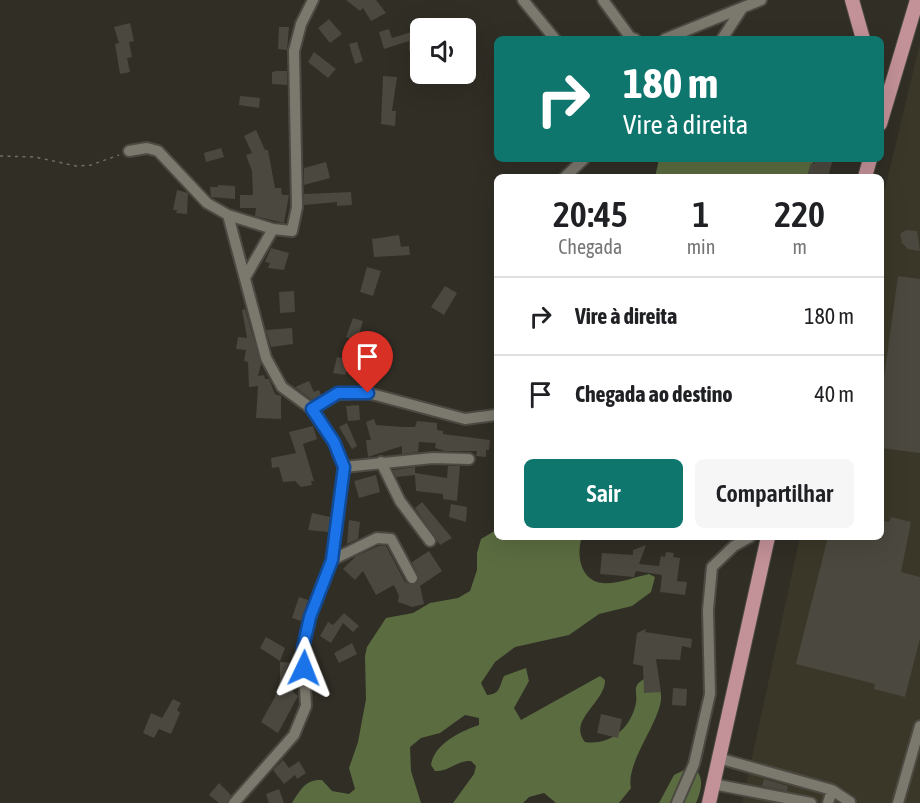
<!DOCTYPE html>
<html lang="pt">
<meta charset="utf-8">
<style>
:root{--surface:#fff;--page:#f6f6f6;--text:#202124;--muted:#757577;--line:#e0e0e0;--accent:#0f766e}
body{margin:0;font-family:"Asap Condensed",sans-serif;background:var(--page);color:var(--text);height:100vh;display:flex;flex-direction:column;font-size:22px;white-space:nowrap}
*{box-sizing:border-box;margin:0}
p{font-size:20px;color:var(--muted)}
.icon{flex:none;width:33px;height:33px;fill:none;stroke:currentColor;stroke-width:2;stroke-linecap:round;stroke-linejoin:round}
.map{position:relative;flex:1;overflow:hidden}
.panel{position:absolute;left:494px;top:174px;width:390px;height:366px;display:flex;flex-direction:column;background:var(--surface);border-radius:9px;box-shadow:0 6px 24px #0002}
.panel>*{flex:none}
.banner{position:absolute;left:494px;top:36px;width:390px;height:126px;border-radius:9px;box-shadow:0 6px 24px #0002;background:#0f766e;color:#fff;overflow:hidden}
.controls{position:absolute;left:410px;top:18px;display:grid;gap:12px}
.controls a{display:grid;place-items:center;width:66px;height:66px;border-radius:9px;background:var(--surface);box-shadow:0 6px 24px #0002;font-size:30px}
.pin{position:absolute;display:grid;place-items:center;width:51px;height:51px;color:#fff;margin:-62px -26px;border-radius:50% 50% 50% 0;rotate:-45deg;box-shadow:0 0 6px #0007}
.pin .icon{rotate:45deg}
.me{position:absolute;width:66px;margin:-33px;rotate:2deg;stroke-linejoin:round;filter:drop-shadow(0 0 4px #0008)}
.turn{display:flex;align-items:center;gap:21px;height:126px;padding:0 30px;font-size:27px}
.turn .icon{width:78px;height:78px;stroke-width:2.5}
.turn b{display:block;font-size:42px;line-height:51px}
.eta{display:flex;justify-content:space-evenly;align-items:center;height:102px;text-align:center}
.eta b{font-size:36px;font-weight:600;line-height:42px}
.action{display:flex;gap:12px;margin-top:auto;padding:12px 30px}
.action a{flex:1;height:69px;border-radius:9px;background:var(--accent);color:#fff;font-size:24px;font-weight:600;line-height:69px;text-align:center}
.action a+a{background:var(--page);color:var(--text)}
ul{padding:0;list-style:none}
li{display:flex;align-items:center;gap:18px;height:78px;padding:0 30px;border-top:2px solid var(--line)}
li div{flex:1}
li b{display:block;font-size:22px}
li em{font-style:normal}
.map>svg:first-child{display:block}
.built{fill:#3b3728}
.forest{fill:#5b6c41}
.building{fill:#4b483f}
.lines{fill:none;stroke-linecap:round;stroke-linejoin:round}
.minor-casing{stroke:#4b4942;stroke-width:14}
.major-casing{stroke:#4b4942;stroke-width:16}
.path{stroke:#716f67;stroke-width:1.5;stroke-dasharray:3 4.5;stroke-linecap:butt}
.minor{stroke:#7b786e;stroke-width:10}
.major{stroke:#c39198;stroke-width:14}
.route-casing{stroke:#114b97;stroke-width:15}
.route{stroke:#1a73e8;stroke-width:10}
</style>
<div class="map">
<svg width="920" height="803" viewBox="0 0 920 803">
<rect width="100%" height="100%" fill="#302e25"/>
<path class="built" d="M920,43V803H742L800,537H880L881,205Z"/>
<path class="forest" d="M659,159H815L806,177H655Z
M496,530V537H582C576,554 580,580 602,583C615,585 635,577 649,574L655,577L651,592L632,606L599,614L569,635L515,647L495,662L481,683L487,695C501,694 499,686 504,676L526,668L529,681L514,708L521,720L600,676L605,680C606,702 567,720 585,742C610,746 631,728 636,703C638,691 631,687 644,679C692,689 623,754 631,788L619,803H556L544,793L529,797L523,803H453L474,774L476,766L471,761C457,760 449,772 435,771L431,765C434,744 461,731 479,725V718L465,715L440,733L421,738L410,747L411,771L421,803H292C300,790 306,779 322,780L332,791L349,794L355,789L349,768L358,742L366,699L365,656L367,647L386,618L413,613L430,603L458,598L470,591L477,570V553L481,539Z
M692,766C705,776 702,789 696,803H659L674,775Z"/>
<path class="building" d="M346,0H376L386,13L371,21L363,8L360,11Z
M329,19L342,34L330,43L318,28Z
M130,23L134,41L129,42L132,57L127,58L130,72L120,74L115,44L119,43L114,27Z
M279,27H289L287,50L278,49Z
M389,29L392,38L418,30L420,50L409,51V41L384,49L379,32Z
M357,42L363,61L355,64L349,44Z
M314,52L336,69L328,78L308,62Z
M276,71H287V85L272,84V72Z
M383,76L397,77L392,111H396L395,126L381,124Z
M240,96L260,98L259,108L239,105Z
M256,130L265,150H268L275,188H281L282,195H289L284,223L255,216L256,208H240V195H253L252,171L246,155L252,153L244,136Z
M221,148L224,157L206,162L204,153Z
M815,159H833L828,177H807L811,163L814,164Z
M326,162L330,178L304,185V168Z
M218,185L235,186V199L211,197L210,187H218Z
M177,190L188,193L187,214L176,213L177,210H173Z
M351,192L352,205L337,206V202L304,205V194Z
M906,230L917,231L920,251L908,249L902,243L900,234Z
M399,235L401,247L409,246L410,255L374,257L372,239Z
M271,248L289,253L284,270L268,268L270,263L265,262Z
M367,267L381,271L373,296L360,292Z
M898,276L920,279V453L880,448V406Z
M445,286L457,293L444,315L431,307Z
M294,291L295,312L280,313L279,292Z
M245,309L261,364L258,376L264,375L265,379H269L275,394L281,396V419L256,418L258,386L249,387L248,362L244,361L246,350L236,349L238,337L247,338L242,310Z
M353,318L363,321L357,341L346,337Z
M292,328L293,344L271,347L266,330Z
M369,350L381,355L375,369L363,364Z
M337,357L351,360L345,375L333,373Z
M309,381L314,392L319,390L321,395L312,400L295,387Z
M359,405L360,420L348,421L346,406Z
M374,419L376,425L404,427H415L417,421L437,423V430L443,431V434L490,440L489,450H486V457L476,456L477,451H445L435,448L436,443L419,442L418,452L402,454V446L368,457L366,440H371L366,422Z
M347,423L357,446L352,449L339,427Z
M313,426L317,439L303,444L314,481H311L312,485L301,487L295,481L283,482L279,467L272,468L271,458L296,453L289,432Z
M448,466H460L457,501L443,499V494L416,491L415,475L396,477L393,470L415,467V473L447,478Z
M376,475L380,492L359,498L354,481Z
M422,502L452,538L440,545L415,508Z
M451,504L467,507L466,522L449,517Z
M312,513L330,517L328,532L308,530Z
M891,517L911,522L901,572L920,577V638L905,697L874,689L875,684L796,664L828,537H880V520L889,522Z
M349,520L360,522L358,539L347,544Z
M646,545L639,564L659,566L661,556L665,557L666,552L674,553L673,557L680,558L677,581L687,582L685,595L660,592L662,575L636,571L634,577L600,574L602,553L633,555V550Z
M379,546H386L405,582L411,585L416,584L419,579L412,562L429,551L442,571L420,586L424,604L412,607L398,602L399,596L394,585L376,595L363,571L355,580L343,569L356,556Z
M299,597L308,600L301,621L292,618Z
M344,613L359,626L353,632L343,623L331,643L320,636L328,622L333,625Z
M646,629L645,632L692,639L691,648L682,646L680,660L656,659L661,692L644,693L643,666L633,664L637,633Z
M266,637L285,648L280,661L260,648Z
M352,643L357,654L339,663L334,653Z
M280,662L296,663L293,692L298,696L278,733L261,722L275,697L280,680Z
M673,688L687,689L686,706L672,705Z
M173,699L181,703L177,710L180,713L171,734L159,729L154,738L143,733L151,713L162,718Z
M601,714L622,719L618,738L597,733Z
M283,760L289,768L299,761L306,773L297,779L295,775L284,784L273,770Z
M764,779L788,786L787,791L762,786Z
M219,783L231,795L227,803H219L209,795Z
M279,789L284,803H269L266,794Z"/>
<g class="lines">
<g class="minor-casing">
<path id="minor" d="M523,0L555,39
M603,0L630,37L635,39
M665,39L761,0
M722,39L741,10
M129,151L147,148L158,151L207,203L228,215L266,358L282,387L312,409L334,442L344,467L332,560L310,617L303,648L306,706L294,735L234,803
M565,177L584,159
M228,215L273,229L292,231L297,207L294,51L301,24L313,0
M246,276L273,229
M312,409L338,394L368,393L465,419L496,415
M381,462L400,501L430,541
M344,467L433,458L469,459
M332,560L377,538L391,539L412,578
M718,758L832,790L850,802
M713,784L811,803
M677,803L694,764L710,694L708,610L712,567L734,546L750,537
M828,803L832,790
M898,803L920,726"/>
</g>
<g class="major-casing">
<path id="major" d="M852,0L863,39
M880,124L917,0
M865,177L870,159
M709,803L768,537"/>
</g>
<path class="path" d="M0,156L35,157L76,166L91,165L119,155"/>
<use href="#minor" class="minor"/>
<use href="#major" class="major"/>
</g>
<g class="lines">
<g class="route-casing">
<path id="route" d="M304,668L303,648L310,617L332,560L344,467L334,442L312,409L338,393H368"/>
</g>
<use href="#route" class="route"/>
</g>
</svg>
<div class="controls">
<a><svg class="icon" aria-label="sound" viewBox="0 0 24 24"><path d="M4 9h4l5-4v14l-5-4H4zM17 9q2 3 0 6"/></svg></a>
</div>
<div class="pin" style="left:368px;top:393px;background:#d93025"><svg class="icon" aria-label="arrive" viewBox="0 0 24 24"><path d="M6 21V4h12l-3 4 3 4H6"/></svg></div>
<svg class="me" style="left:304px;top:668px" viewBox="-20 -20 40 40"><path d="M0-17L14 15 0 8-14 15z" fill="#1a73e8" stroke="#fff" stroke-width="4"/></svg>
<div class="banner">
<div class="turn"><svg class="icon" aria-label="right" viewBox="0 0 24 24"><path d="M7 20v-9h11M14 6l5 5-5 5"/></svg><div><b>180 m</b>Vire à direita</div></div>
</div>
<section class="panel">
<div class="eta">
<div><b>20:45</b><p>Chegada</p></div>
<div><b>1</b><p>min</p></div>
<div><b>220</b><p>m</p></div>
</div>
<ul>
<li><svg class="icon" aria-label="right" viewBox="0 0 24 24"><path d="M7 20v-9h11M14 6l5 5-5 5"/></svg><div><b>Vire à direita</b></div><em>180 m</em></li>
<li><svg class="icon" aria-label="arrive" viewBox="0 0 24 24"><path d="M6 21V4h12l-3 4 3 4H6"/></svg><div><b>Chegada ao destino</b></div><em>40 m</em></li>
</ul>
<div class="action"><a>Sair</a><a>Compartilhar</a></div>
</section>
</div>
